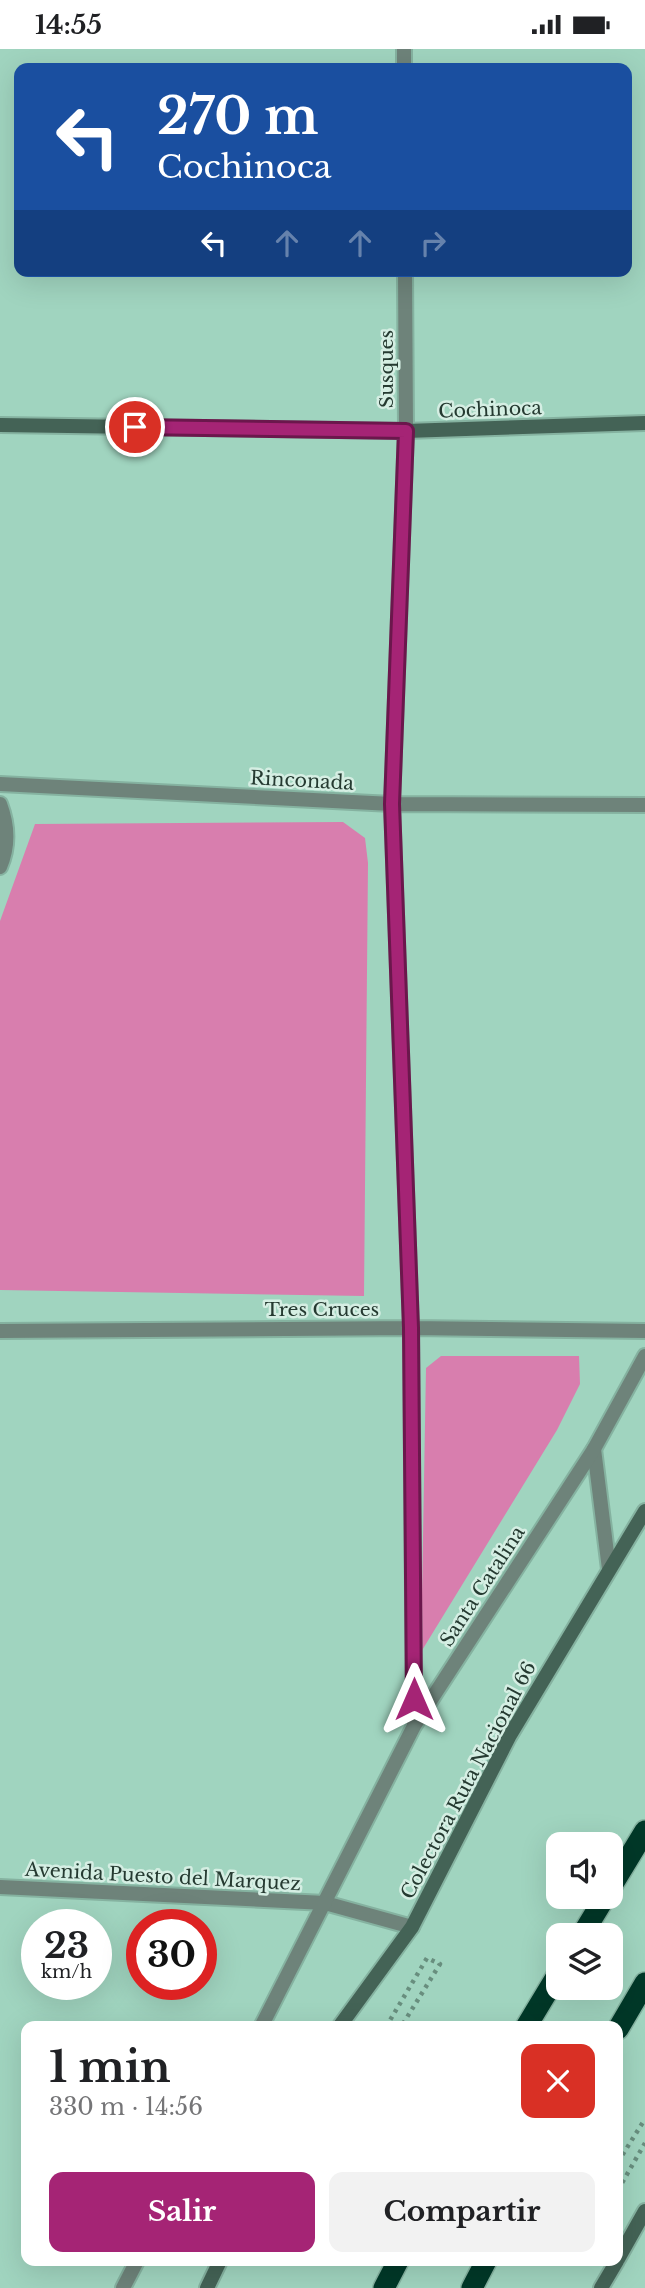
<!DOCTYPE html>
<html lang="es">
<meta charset="utf-8">
<style>
:root{--surface:#fff;--page:#f2f2f2;--text:#202124;--muted:#757577;--accent:#a52475}
body{margin:0;font-family:"Libre Baskerville",serif;background:var(--page);color:var(--text);height:100vh;display:flex;flex-direction:column;font-size:26px;white-space:nowrap}
*{box-sizing:border-box;margin:0}
p{font-size:23px;color:var(--muted)}
.icon{flex:none;width:38px;height:38px;fill:none;stroke:currentColor;stroke-width:2;stroke-linecap:round;stroke-linejoin:round}
.map{position:relative;flex:1;overflow:hidden}
.panel{position:absolute;left:21px;top:1972px;width:602px;height:245px;display:flex;flex-direction:column;background:var(--surface);border-radius:14px;box-shadow:0 7px 28px #0002}
.panel>*{flex:none}
.top-card{position:absolute;left:14px;top:14px;width:618px;height:214px;border-radius:14px;box-shadow:0 7px 28px #0002;background:#1a4fa0;color:#fff;overflow:hidden}
.controls{position:absolute;left:546px;top:1783px;display:grid;gap:14px}
.controls a{display:grid;place-items:center;width:77px;height:77px;border-radius:14px;background:var(--surface);box-shadow:0 7px 28px #0002;font-size:35px}
.speed{position:absolute;left:21px;top:1860px;display:flex;gap:14px;font-size:35px;font-weight:700;text-align:center}
.speed>*{display:grid;place-content:center;width:91px;height:91px;border-radius:50%;background:var(--surface);box-shadow:0 7px 28px #0002;line-height:1}
.speed small{font-size:18px;font-weight:400}
.speed .limit{border:10px solid #d22;background:#fff;color:#111}
.pin{position:absolute;display:grid;place-items:center;width:60px;height:60px;color:#fff;margin:-30px;border:4px solid #fff;border-radius:50%;box-shadow:0 2px 7px #0007}
.me{position:absolute;width:77px;margin:-38px;rotate:0deg;stroke-linejoin:round;filter:drop-shadow(0 0 5px #0008)}
.turn{display:flex;align-items:center;gap:24px;height:147px;padding:0 28px;font-size:32px}
.turn .icon{width:91px;height:91px;stroke-width:2.5}
.turn b{display:block;font-size:49px;line-height:60px}
.lanes{display:flex;align-items:center;height:66px;padding:0 28px;background:#0003;justify-content:center;gap:35px;direction:ltr}
.lanes .off{opacity:.35}
.round{display:grid;place-items:center;flex:none;width:74px;height:74px;border-radius:14px;background:var(--page)}
.head{display:flex;align-items:center;justify-content:space-between;height:119px;padding:0 28px}
h1{font-size:42px;font-weight:700;line-height:52px}
.primary-button{display:flex;gap:14px;margin-top:auto;padding:14px 28px}
.primary-button a{flex:1;height:80px;border-radius:14px;background:var(--accent);color:#fff;font-size:28px;font-weight:700;line-height:80px;text-align:center}
.primary-button a+a{background:var(--page);color:var(--text)}
.status{display:flex;justify-content:space-between;align-items:center;height:49px;padding:0 35px;background:var(--surface);direction:ltr}
.status svg{height:19px;fill:currentColor}
.map>svg:first-child{display:block}
.green{fill:#d87eae}
.lines{fill:none;stroke-linecap:round;stroke-linejoin:round}
.lane-casing{stroke:#85b2a0;stroke-width:18}
.street-casing{stroke:#85b2a0;stroke-width:18}
.secondary-casing{stroke:#85b2a0;stroke-width:18}
.highway-casing{stroke:#85b2a0;stroke-width:24}
.path{stroke:#688e7e;stroke-width:4.5;stroke-dasharray:3.5 5;stroke-linecap:butt}
.lane{stroke:#6e837a;stroke-width:14}
.street{stroke:#6e837a;stroke-width:14}
.secondary{stroke:#446356;stroke-width:14}
.highway{stroke:#003828;stroke-width:21}
.route-casing{stroke:#6b174c;stroke-width:18}
.route{stroke:#a52475;stroke-width:12}
.labels{text-anchor:middle;stroke-width:5;stroke-linejoin:round;paint-order:stroke}
.street-label{font-size:19px;fill:#253a31;stroke:#d5eee3}
</style>
<div class="status"><b>14:55</b><svg viewBox="0 0 49 12"><path d="M0 12V9h3v3zM5 12V6h3v6zM10 12V3h3v9zM15 12V0h3v12zM26 1h20v11H26zM47 4h2v5h-2z"/></svg></div>
<div class="map">
<svg width="645" height="2239" viewBox="0 0 645 2239">
<rect width="100%" height="100%" fill="#a0d4bf"/>
<path class="green" d="M343,773L365,789L368,814L364,1247L0,1241V872L35,775Z
M441,1307H579L580,1335L557,1381L421,1603L426,1319Z"/>
<g class="lines">
<g class="lane-casing">
<path id="lane" d="M594,1400L609,1520
M325,1854L412,1878"/>
</g>
<g class="street-casing">
<path id="street" d="M404,0V19
M405,222L406,382L392,755L411,1279L414,1677
M0,735L392,755L645,756
M0,755C8,776 9,797 0,818
M0,1282L411,1279L645,1282
M0,1838L325,1854
M261,1978L414,1677L594,1400L645,1307
M123,2239L137,2212"/>
</g>
<g class="secondary-casing">
<path id="secondary" d="M0,376L406,382L645,374
M339,1978L412,1878L509,1688L645,1462
M618,2210L645,2162
M207,2239L220,2212
M601,2239L617,2212"/>
</g>
<g class="highway-casing">
<path id="highway" d="M611,1838L645,1782
M582,1886L605,1848
M526,1978L558,1925
M618,1980L645,1934
M384,2239L398,2212
M472,2239L486,2212"/>
</g>
<path class="path" d="M386,1978L427,1909L440,1915L401,1978
M618,2113L645,2070
M618,2141L645,2094"/>
<use href="#lane" class="lane"/>
<use href="#street" class="street"/>
<use href="#secondary" class="secondary"/>
<use href="#highway" class="highway"/>
</g>
<g class="lines">
<g class="route-casing">
<path id="route" d="M135,378L406,382L392,755L411,1279L414,1650"/>
</g>
<use href="#route" class="route"/>
</g>
<g class="labels">
<g class="street-label">
<text transform="translate(386 320) rotate(-90)" y="7">Susques</text>
<text transform="translate(490 360) rotate(-2)" y="7">Cochinoca</text>
<text transform="translate(302 731) rotate(3)" y="7">Rinconada</text>
<text x="322" y="1267">Tres Cruces</text>
<text transform="translate(482 1537) rotate(-57)" y="7">Santa Catalina</text>
<text transform="translate(468 1731) rotate(-62)" y="7">Colectora Ruta Nacional 66</text>
<text transform="translate(163 1827) rotate(3)" y="7">Avenida Puesto del Marquez</text>
</g>
</g>
</svg>
<div class="controls">
<a><svg class="icon" aria-label="sound" viewBox="0 0 24 24"><path d="M4 9h4l5-4v14l-5-4H4zM17 9q2 3 0 6"/></svg></a>
<a><svg class="icon" aria-label="layers" viewBox="0 0 24 24"><path d="M12 4l9 5-9 5-9-5zM3 14l9 5 9-5"/></svg></a>
</div>
<div class="speed"><div>23<small>km/h</small></div><div class="limit">30</div></div>
<div class="pin" style="left:135px;top:378px;background:#d93025"><svg class="icon" aria-label="arrive" viewBox="0 0 24 24"><path d="M6 21V4h12l-3 4 3 4H6"/></svg></div>
<svg class="me" style="left:414px;top:1650px" viewBox="-20 -20 40 40"><path d="M0-17L14 15 0 8-14 15z" fill="#a52475" stroke="#fff" stroke-width="4"/></svg>
<div class="top-card">
<div class="turn"><svg class="icon" aria-label="left" viewBox="0 0 24 24"><path d="M17 20v-9H6M10 6l-5 5 5 5"/></svg><div><b>270 m</b>Cochinoca</div></div>
<div class="lanes"><svg class="icon" aria-label="left" viewBox="0 0 24 24"><path d="M17 20v-9H6M10 6l-5 5 5 5"/></svg><svg class="icon off" aria-label="ahead" viewBox="0 0 24 24"><path d="M12 20V5M6 11l6-6 6 6"/></svg><svg class="icon off" aria-label="ahead" viewBox="0 0 24 24"><path d="M12 20V5M6 11l6-6 6 6"/></svg><svg class="icon off" aria-label="right" viewBox="0 0 24 24"><path d="M7 20v-9h11M14 6l5 5-5 5"/></svg></div>
</div>
<section class="panel">
<div class="head"><div><h1>1 min</h1><p>330 m · 14:56</p></div><a class="round" style="background:#d93025;color:#fff"><svg class="icon" aria-label="close" viewBox="0 0 24 24"><path d="M6 6l12 12M18 6L6 18"/></svg></a></div>
<div class="primary-button"><a>Salir</a><a>Compartir</a></div>
</section>
</div>
